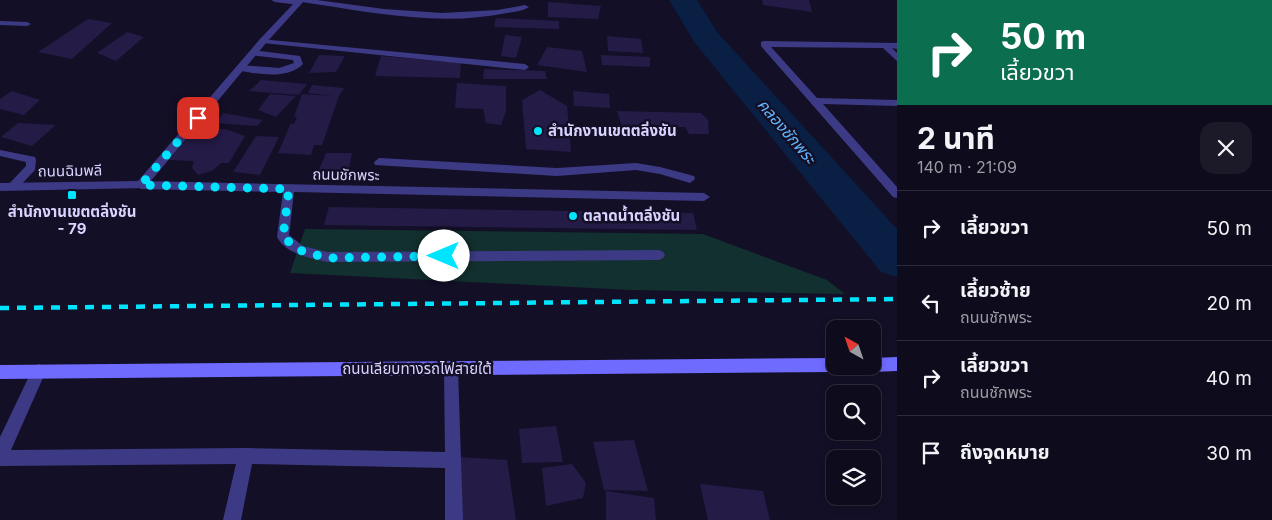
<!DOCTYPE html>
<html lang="th">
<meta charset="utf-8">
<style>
:root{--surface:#0e0b1c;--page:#1c1929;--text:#f1f3f6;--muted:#9b9ba3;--line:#2e2b3b}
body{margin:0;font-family:Inter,"Noto Sans Thai",sans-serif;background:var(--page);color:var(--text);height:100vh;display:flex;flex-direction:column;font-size:19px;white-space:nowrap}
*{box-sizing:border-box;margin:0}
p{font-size:16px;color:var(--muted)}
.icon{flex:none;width:28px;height:28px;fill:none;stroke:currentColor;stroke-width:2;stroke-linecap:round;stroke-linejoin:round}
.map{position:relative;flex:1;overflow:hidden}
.panel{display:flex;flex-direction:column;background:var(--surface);width:375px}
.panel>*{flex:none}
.guide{background:#0b6e4f;color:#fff;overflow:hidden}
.needle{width:32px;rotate:320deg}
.fabs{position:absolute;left:826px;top:320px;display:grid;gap:10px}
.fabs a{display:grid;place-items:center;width:55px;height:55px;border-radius:10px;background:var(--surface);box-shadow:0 2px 8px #0003,0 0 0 1px var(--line);font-size:25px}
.pin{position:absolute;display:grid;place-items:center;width:42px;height:42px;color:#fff;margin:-21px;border-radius:10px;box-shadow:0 2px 8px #0006}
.me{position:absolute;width:55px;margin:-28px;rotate:270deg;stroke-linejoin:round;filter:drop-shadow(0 0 4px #0008)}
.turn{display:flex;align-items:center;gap:18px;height:105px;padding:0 20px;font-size:22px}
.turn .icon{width:65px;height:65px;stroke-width:2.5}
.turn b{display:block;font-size:35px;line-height:42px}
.round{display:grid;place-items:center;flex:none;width:52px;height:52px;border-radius:15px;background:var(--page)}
.headline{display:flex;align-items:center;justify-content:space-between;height:85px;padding:0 20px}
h1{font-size:30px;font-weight:700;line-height:38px}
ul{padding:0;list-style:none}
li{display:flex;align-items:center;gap:15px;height:75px;padding:0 20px;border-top:1px solid var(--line)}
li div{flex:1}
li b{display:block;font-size:19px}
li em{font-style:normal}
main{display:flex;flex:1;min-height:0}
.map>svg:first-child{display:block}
.green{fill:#12302f}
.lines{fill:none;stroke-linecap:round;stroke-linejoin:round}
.river{fill:#0a1f44;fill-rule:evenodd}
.building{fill:#241b47}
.service{fill:#3d3a85;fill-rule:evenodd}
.minor{fill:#3d3a85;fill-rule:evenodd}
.tertiary{fill:#3d3a85;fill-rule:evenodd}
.secondary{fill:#6f6bff;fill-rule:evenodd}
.rail{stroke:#00e5ff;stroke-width:4.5;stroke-dasharray:9 8;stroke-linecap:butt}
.route{stroke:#00e5ff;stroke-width:9;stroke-dasharray:0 16.2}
.poi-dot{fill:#00e5ff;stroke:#130f26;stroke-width:2}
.labels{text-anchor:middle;stroke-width:5;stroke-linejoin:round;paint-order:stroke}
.poi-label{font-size:15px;font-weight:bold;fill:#d9d4ff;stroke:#130f26;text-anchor:start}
.street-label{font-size:15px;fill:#d9d4ff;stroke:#130f26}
.water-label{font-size:16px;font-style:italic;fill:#62b6ff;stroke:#130f26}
</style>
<main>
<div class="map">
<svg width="897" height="520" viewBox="0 0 897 520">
<rect width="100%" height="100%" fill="#130f26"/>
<path class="green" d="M305,229L703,234L827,280L845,294L631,290L290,273Z"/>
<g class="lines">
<path class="river" d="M669,0H697L717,32L897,229V277L881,272L695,43Z"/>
</g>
<path class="building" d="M762,0H809L812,12L763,5Z
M548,2L601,6L598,19L548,17Z
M496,18L559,21V29L494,27Z
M88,19L112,23L72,59L38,52Z
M127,32L144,37L116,61L97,53Z
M505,35L522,37L516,58L501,56Z
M607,36L641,39L643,53L608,51Z
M547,47L582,51L587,72L537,65Z
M319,55L345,56L336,72L309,73Z
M601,55L650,57V67L602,65Z
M381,56L461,63L460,78L375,76Z
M484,69L545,71L547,79H483Z
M261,80L307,84L299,95L249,91Z
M457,83L506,86V111L501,125L486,123L483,109L455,108Z
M312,85L344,88L339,96L322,145H314L311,155L278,153L291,123L294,124L297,117H294L302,94L334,96L308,93Z
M540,90L567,106L571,152L526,149L522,100Z
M12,91L40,100L24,115L0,109V99Z
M573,91L609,94L610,108L574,106Z
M270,94L296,96L276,117L258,110Z
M617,111L701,113L708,120L709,134H689L685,127H622Z
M223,113L263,120L257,126L216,123Z
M18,123L56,125L32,146L1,137Z
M195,129H225L245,136L229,163H221L212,171L198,175L192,168L194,161L169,160Z
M256,136L279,137L260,175L233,172Z
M326,153H352L347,180L316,177Z
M329,207L693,213L697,230L324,225Z
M556,426L563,462L522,463L519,429Z
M634,440L648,491L604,490L593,442Z
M459,457L507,460L516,520H458Z
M572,464L586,483L583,498L546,506L542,468Z
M700,484L763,491L770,520H708Z
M606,491L654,498L656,520H606Z"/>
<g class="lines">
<path class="service" d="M253,50L300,56L303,64C288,80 256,74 237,70L236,68L240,65L279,68L294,63L293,60L250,55L249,53Z
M379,158L557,168L636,163L660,167L694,176L695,179L690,183L660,174L636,170L557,176L375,165L374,162Z
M141,181L704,193L710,197L704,201L294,192L289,235L303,246L327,252L659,250L663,252L665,255L663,258L659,260L327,262C309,257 287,255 277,237L283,192L141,189L135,185Z"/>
<path class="minor" d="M271,0H317L384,9L442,13L498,10L525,5L529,7C523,11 514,12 507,13C440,27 369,12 302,2L299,5L275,2Z
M0,21L27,22L31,24L27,26L0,25Z
M260,39L525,64L529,67L525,70L263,43L259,41Z
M764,41L897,43V49L892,48L897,53V61L883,48L771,47L817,98L897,100V106L823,104L897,187V198L893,197L761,46V42Z
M0,150L35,157L36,160L35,170L16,190H8L6,187L26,166V162L0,156Z
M451,362L456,364L458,369L463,520H445V468L252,464L241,520H223L236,464L0,466V437L34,366L39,364L44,366L46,371L11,450L246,448L445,452L444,369L446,364Z"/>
<path class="tertiary" d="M297,0H305L266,43L145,188L0,191V183L138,181L260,39Z"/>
<path class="secondary" d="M897,357V371L872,372L867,370L865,366H872V358Z
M835,358V366H842L840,370L835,372L0,379V365Z"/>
<path class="rail" d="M0,308L897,299"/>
</g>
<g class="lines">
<path class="route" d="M198,118L141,185L289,189L283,237L299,250L327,258L444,256"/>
</g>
<g class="poi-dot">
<circle cx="538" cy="131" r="5"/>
<rect x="67" y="190" width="10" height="10" rx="2.5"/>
<circle cx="573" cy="216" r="5"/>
</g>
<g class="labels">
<g class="poi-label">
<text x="548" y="136">สำนักงานเขตตลิ่งชัน</text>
<text x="72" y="217" text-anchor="middle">สำนักงานเขตตลิ่งชัน<tspan x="72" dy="17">- 79</tspan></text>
<text x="583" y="221">ตลาดน้ำตลิ่งชัน</text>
</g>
<g class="street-label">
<text transform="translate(70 171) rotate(-1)" y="5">ถนนฉิมพลี</text>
<text transform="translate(346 175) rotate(1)" y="5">ถนนชักพระ</text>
<text x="417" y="374">ถนนเลียบทางรถไฟสายใต้</text>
</g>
<g class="water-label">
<text transform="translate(787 131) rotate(49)" y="6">คลองชักพระ</text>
</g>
</g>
</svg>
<div class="fabs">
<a><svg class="needle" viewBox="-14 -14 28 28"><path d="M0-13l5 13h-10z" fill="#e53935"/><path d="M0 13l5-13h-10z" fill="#9b9ba3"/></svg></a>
<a><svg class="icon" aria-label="search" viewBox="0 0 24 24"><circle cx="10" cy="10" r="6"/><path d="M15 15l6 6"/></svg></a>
<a><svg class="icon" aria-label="layers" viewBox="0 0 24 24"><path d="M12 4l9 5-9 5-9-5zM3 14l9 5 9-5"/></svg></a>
</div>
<div class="pin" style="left:198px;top:118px;background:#d93025"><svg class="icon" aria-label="arrive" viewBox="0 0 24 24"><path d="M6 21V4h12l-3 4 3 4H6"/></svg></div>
<svg class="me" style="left:444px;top:256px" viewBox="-20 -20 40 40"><circle r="19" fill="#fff"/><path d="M0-13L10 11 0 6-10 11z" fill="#00e5ff"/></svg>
</div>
<section class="panel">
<div class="guide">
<div class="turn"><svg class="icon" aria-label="right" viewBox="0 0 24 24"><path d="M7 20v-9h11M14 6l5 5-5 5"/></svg><div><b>50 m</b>เลี้ยวขวา</div></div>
</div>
<div class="headline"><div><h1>2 นาที</h1><p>140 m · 21:09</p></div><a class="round"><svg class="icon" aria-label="close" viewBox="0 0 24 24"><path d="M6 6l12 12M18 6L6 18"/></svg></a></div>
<ul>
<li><svg class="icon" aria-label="right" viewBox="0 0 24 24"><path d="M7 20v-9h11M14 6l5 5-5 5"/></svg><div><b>เลี้ยวขวา</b></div><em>50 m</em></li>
<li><svg class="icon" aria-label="left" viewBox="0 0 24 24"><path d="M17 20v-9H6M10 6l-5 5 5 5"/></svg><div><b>เลี้ยวซ้าย</b><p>ถนนชักพระ</p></div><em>20 m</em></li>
<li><svg class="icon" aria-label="right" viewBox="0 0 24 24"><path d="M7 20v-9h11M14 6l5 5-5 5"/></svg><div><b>เลี้ยวขวา</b><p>ถนนชักพระ</p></div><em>40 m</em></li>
<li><svg class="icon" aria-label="arrive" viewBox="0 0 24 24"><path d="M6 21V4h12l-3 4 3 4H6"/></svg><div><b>ถึงจุดหมาย</b></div><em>30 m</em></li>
</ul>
</section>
</main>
